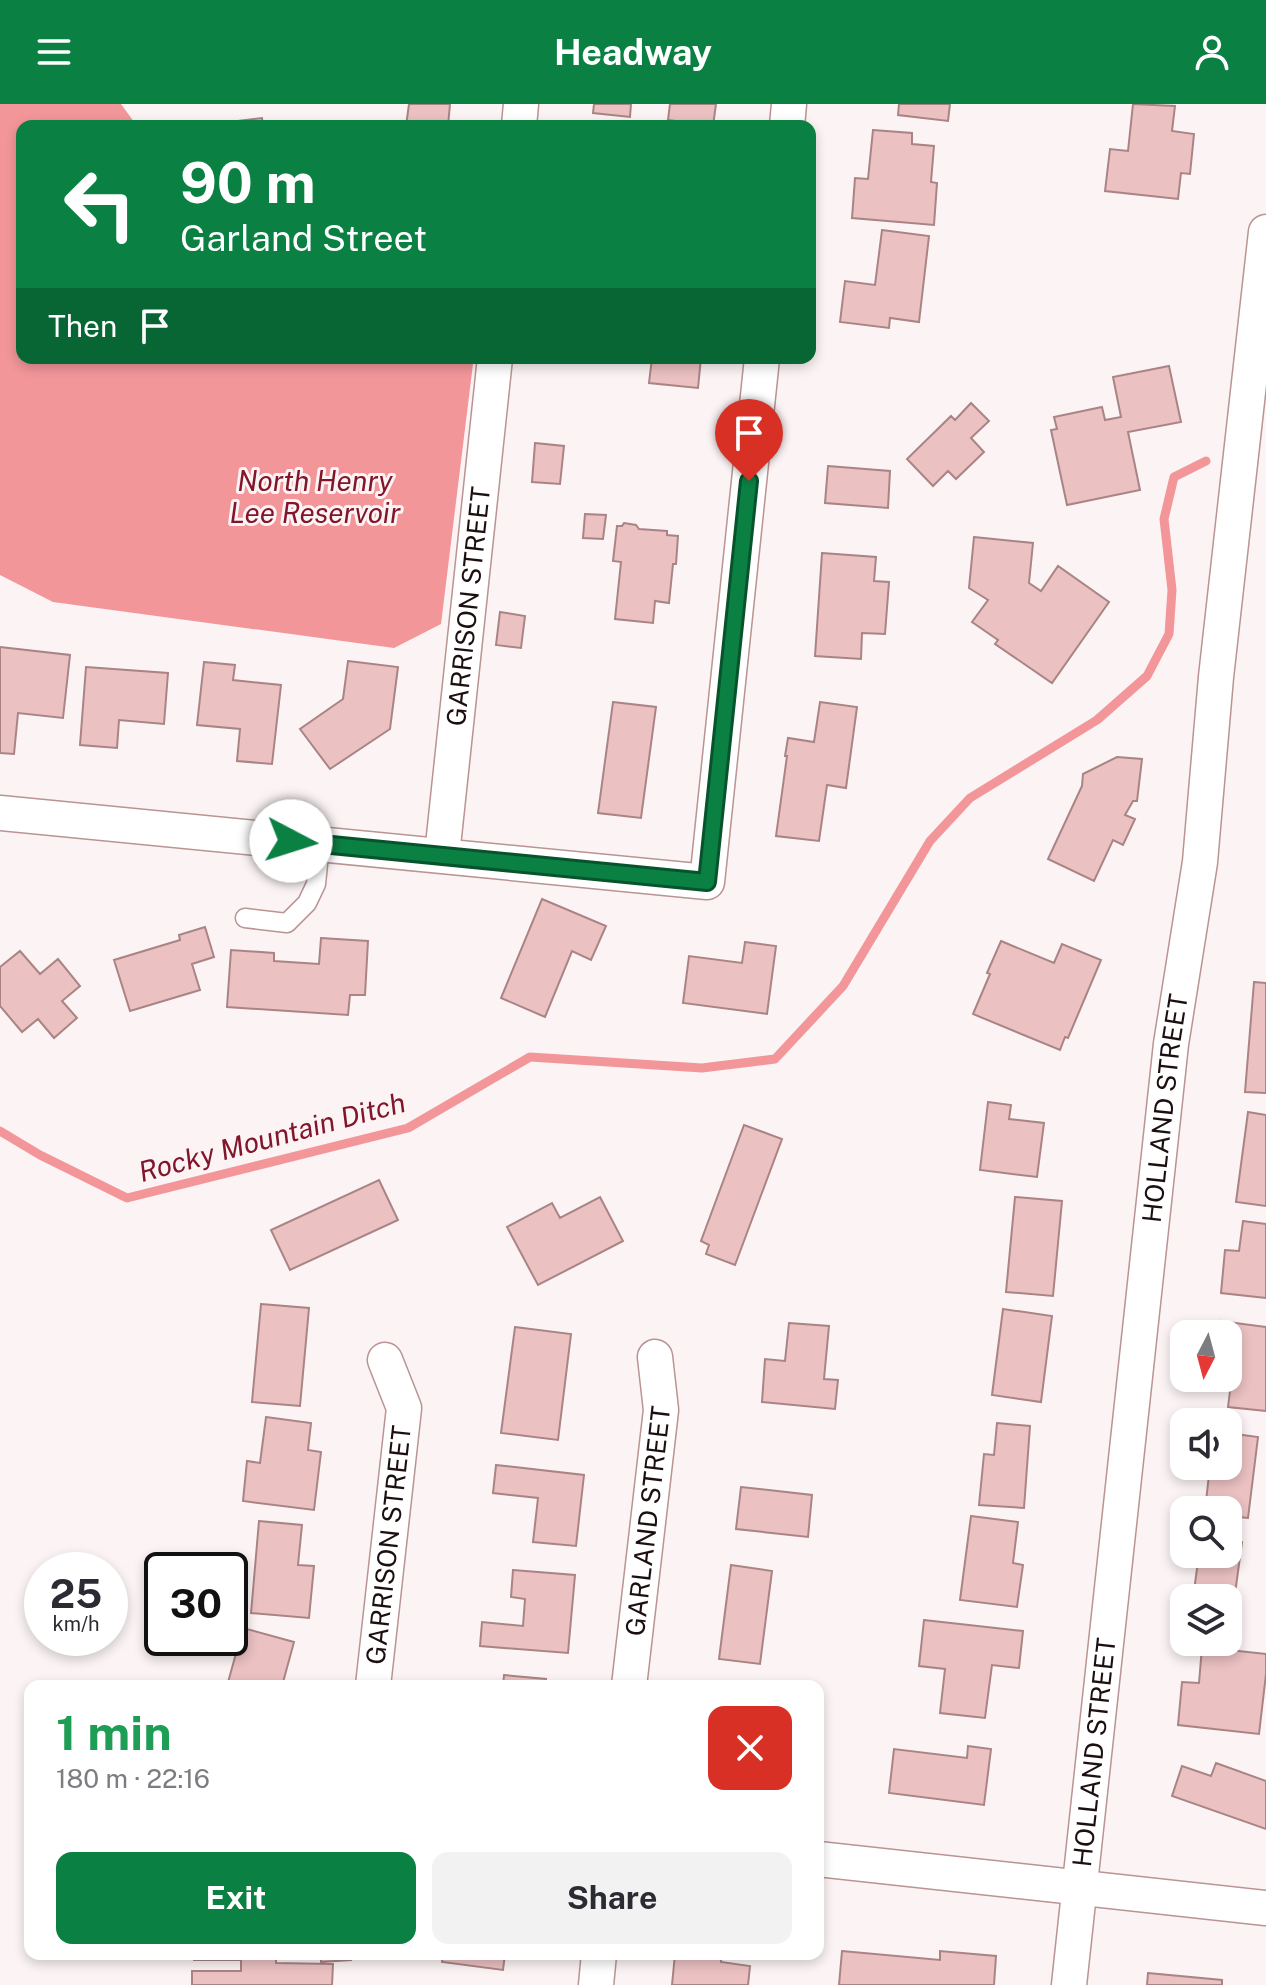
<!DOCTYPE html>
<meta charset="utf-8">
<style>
:root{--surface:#fff;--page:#f2f2f3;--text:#2b2b33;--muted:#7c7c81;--accent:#0b8043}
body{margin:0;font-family:"Public Sans",sans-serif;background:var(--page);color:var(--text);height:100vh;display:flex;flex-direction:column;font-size:30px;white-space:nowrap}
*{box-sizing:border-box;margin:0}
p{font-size:26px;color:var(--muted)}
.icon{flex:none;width:44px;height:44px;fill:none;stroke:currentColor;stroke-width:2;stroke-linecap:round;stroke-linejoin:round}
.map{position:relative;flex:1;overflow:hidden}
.drawer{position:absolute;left:24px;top:1576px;width:800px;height:280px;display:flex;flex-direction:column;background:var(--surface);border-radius:16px;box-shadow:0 4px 12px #0003}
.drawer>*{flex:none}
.top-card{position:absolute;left:16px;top:16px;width:800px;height:244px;border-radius:16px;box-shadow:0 4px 12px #0003;background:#0b8043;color:#fff;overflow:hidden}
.needle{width:52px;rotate:186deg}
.controls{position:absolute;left:1170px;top:1216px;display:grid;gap:16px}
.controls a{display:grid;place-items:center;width:72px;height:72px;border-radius:16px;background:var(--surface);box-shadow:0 4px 12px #0003;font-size:40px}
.speed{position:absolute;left:24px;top:1448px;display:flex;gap:16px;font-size:40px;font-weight:700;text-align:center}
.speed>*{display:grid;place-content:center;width:104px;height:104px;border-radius:50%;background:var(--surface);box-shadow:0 4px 12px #0003;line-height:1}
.speed small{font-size:20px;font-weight:400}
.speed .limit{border:4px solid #111;border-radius:12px;background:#fff;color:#111}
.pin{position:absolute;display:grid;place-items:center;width:68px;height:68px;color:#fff;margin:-82px -34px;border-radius:50% 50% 50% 0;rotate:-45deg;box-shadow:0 0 8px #0007}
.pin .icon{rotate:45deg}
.me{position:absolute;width:88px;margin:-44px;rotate:95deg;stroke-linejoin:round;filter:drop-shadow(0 0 6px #0008)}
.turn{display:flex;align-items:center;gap:28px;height:168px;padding:0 32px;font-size:36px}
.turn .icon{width:104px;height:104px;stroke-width:2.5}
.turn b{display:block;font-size:56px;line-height:68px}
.then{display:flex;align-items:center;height:76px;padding:0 32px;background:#0003;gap:16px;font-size:30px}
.round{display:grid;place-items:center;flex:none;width:84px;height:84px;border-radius:16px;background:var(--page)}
.head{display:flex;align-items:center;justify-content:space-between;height:136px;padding:0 32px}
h1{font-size:48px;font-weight:700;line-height:60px;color:#1e9e55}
.action{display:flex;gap:16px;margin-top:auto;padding:16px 32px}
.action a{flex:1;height:92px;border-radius:16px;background:var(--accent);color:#fff;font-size:32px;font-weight:700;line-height:92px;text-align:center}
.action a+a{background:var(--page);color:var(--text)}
header{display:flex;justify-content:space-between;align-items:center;height:104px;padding:0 32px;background:var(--accent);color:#fff;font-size:36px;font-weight:700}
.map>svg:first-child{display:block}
.water{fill:#f3969a}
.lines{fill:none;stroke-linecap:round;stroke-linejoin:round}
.stream{stroke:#f3969a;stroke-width:9}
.building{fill:#ebc1c2;stroke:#aa8485;stroke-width:2}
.service-casing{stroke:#ba9393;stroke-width:21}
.minor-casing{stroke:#ba9393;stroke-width:37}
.service{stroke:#fff;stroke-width:18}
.minor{stroke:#fff;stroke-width:34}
.route-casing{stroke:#07532c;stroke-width:20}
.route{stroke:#0b8043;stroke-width:14}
.labels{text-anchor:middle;stroke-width:6;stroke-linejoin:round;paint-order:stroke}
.street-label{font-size:26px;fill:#1c0f0f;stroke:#fcf4f4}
.water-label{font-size:28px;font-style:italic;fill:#82152a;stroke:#fcf4f4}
</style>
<header><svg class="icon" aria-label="menu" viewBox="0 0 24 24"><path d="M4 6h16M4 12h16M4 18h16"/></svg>Headway<svg class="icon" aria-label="person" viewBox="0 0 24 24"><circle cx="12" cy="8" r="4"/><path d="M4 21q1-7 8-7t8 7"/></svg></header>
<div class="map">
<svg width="1266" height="1881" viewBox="0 0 1266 1881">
<rect width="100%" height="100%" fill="#fcf4f4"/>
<path class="water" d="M0,0H121L137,22H22V254H452L473,260L441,520L394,544L53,498L0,471Z"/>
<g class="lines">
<path class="stream" d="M0,1027L40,1051L127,1094L408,1024L530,953L702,964L775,955L843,882L930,737L970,694L1097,616L1147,572L1169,530L1172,486L1164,415L1174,373L1206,357"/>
</g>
<path class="building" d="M409,0H450L448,22H406Z
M594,0H631L630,13L593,9Z
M670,0H716L713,22L668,16Z
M899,0H950L948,17L898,11Z
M1133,0L1175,2L1172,27L1194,30L1190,70L1181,69L1178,95L1105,87L1110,45L1128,47Z
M262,14L263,22L204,21Z
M873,26L912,29V40L934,42L931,78L937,79L934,121L852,114L855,74L868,75Z
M882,126L929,132L919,218L890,214L889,224L840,218L845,177L875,181Z
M652,254H701L698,284L649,279Z
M1169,262L1181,318L1128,328L1140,386L1067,401L1051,326L1057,325L1054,313L1102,303L1105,316L1121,313L1113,273Z
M971,299L989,317L971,334L984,348L956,375L948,367L933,382L907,355L951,312L955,316Z
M535,339L564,342L560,380L532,378Z
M828,362L890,367L888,404L825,399Z
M585,410L606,411L603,435L583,434Z
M624,419L636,421L639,425L667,427V431L678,432L676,460H673L669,499L655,497L653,519L615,515L621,458L613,457L617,422H622Z
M974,433L1033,439L1029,479L1041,487L1058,462L1109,498L1052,579L995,540L998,536L972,518L988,496L969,484Z
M822,449L876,453L874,477L889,478L885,530L862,529L861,555L815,552Z
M500,508L525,512L521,544L496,541Z
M0,543L70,551L63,614L18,609L14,650L0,649Z
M348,557L398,563L390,625L330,665L300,625L343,595Z
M204,558L235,561L233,576L281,581L272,660L237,657L240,625L197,621Z
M86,563L168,569L164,620L119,616L117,644L80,641Z
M613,598L656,603L641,714L598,709Z
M820,598L857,603L846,684L827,681L819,737L776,732L787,652H785L788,634L814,638Z
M1117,653L1142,655L1137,697H1133L1125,711L1135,715L1123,741L1113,736L1094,777L1048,755L1082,682L1083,670Z
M542,795L606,822L591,856L572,847L545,913L501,894Z
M205,823L214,853L192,860L200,886L130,907L114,856L180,836L179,831Z
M321,834L368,837L365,891H350L348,911L227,903L231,846L274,849V857L319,860Z
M1001,837L1054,859L1062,840L1101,856L1068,934L1065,933L1060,946L973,910L990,870L987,869Z
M745,838L776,842L767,910L683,899L689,852L742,859Z
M20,847L40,870L58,855L80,882L62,897L77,914L54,934L38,915L22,928L0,902V863Z
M1254,878L1266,879V989L1245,988Z
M988,998L1011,1001L1009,1015L1044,1019L1037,1073L980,1066Z
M1248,1008L1266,1011V1102L1236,1098Z
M744,1021L782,1035L735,1161L706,1150L709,1141L701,1137Z
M379,1076L398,1116L290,1166L271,1126Z
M600,1093L623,1137L538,1181L507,1123L552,1099L560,1114Z
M1015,1093L1062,1097L1053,1192L1006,1188Z
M1243,1117L1266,1120V1194L1221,1189L1225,1146L1239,1147Z
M261,1200L309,1204L300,1302L252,1298Z
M1003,1205L1052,1212L1041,1298L992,1291Z
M1220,1217L1266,1223V1307L1228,1303L1234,1255L1228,1254V1230H1219Z
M789,1219L829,1222L824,1275L838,1276L835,1305L762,1298L765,1255L785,1257Z
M515,1223L571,1230L558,1336L501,1329Z
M266,1313L311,1319L308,1346L321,1348L314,1406L243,1397L247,1357L260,1359Z
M997,1319L1030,1322L1024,1404L979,1401L984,1350L994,1351Z
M1228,1329L1258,1333L1248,1414L1228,1412V1406H1205L1210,1362H1228Z
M496,1361L584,1371L576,1442L533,1438L538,1394L493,1389Z
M741,1383L812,1391L808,1433L736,1425Z
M971,1412L1018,1418L1013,1459L1023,1461L1017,1503L960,1496Z
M259,1417L302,1421L298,1461L314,1462L309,1514L251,1509Z
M1228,1436L1242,1438L1230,1527H1228V1494H1193L1199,1450H1228Z
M731,1461L772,1467L760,1560L719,1555Z
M513,1466L575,1471L568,1549L480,1542L482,1518L523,1522L525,1495L511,1493Z
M924,1516L1023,1527L1019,1564L992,1561L985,1614L940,1609L945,1565L919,1562Z
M243,1524L294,1538L282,1582H227Z
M1202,1543L1266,1550V1570L1259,1630L1178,1621L1182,1578L1199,1579Z
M504,1571L546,1575L545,1582H503Z
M968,1642L991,1645L984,1701L889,1689L894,1645L967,1654Z
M1216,1659L1266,1677V1725L1172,1692L1182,1662L1211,1672Z
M842,1847L940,1856V1847L996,1852L994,1881H839Z
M194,1850H276V1859L333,1860L332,1881H192V1867H241V1856H194Z
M321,1850H351V1856L321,1858Z
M443,1850H505L503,1866L442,1858Z
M675,1850H721V1858L750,1862L748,1881H672Z
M1148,1869L1222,1876V1881H1147Z"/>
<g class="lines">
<g class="service-casing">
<path id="service" d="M245,814L287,819L307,799L316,780L320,740"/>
</g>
<g class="minor-casing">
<g id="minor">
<path d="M519,22L521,0"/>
<path d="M787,22L789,0"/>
<path d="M0,709L707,778L762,254"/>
<path id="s1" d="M442,751L495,254"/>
<path id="s2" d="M373,1582L404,1304L385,1256"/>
<path id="s3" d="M629,1582L661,1306L655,1253"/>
<path d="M818,1755L1266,1804"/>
<path d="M596,1881L599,1850"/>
<path id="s4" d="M1069,1881L1171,940L1200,758L1216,573L1266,128"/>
</g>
</g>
<use href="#service" class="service"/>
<use href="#minor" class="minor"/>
</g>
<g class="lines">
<g class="route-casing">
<path id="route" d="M291,737L707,778L749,377"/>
</g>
<use href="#route" class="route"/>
</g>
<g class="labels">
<g class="street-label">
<text dy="9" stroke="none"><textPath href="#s1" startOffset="250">GARRISON STREET</textPath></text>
<text dy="9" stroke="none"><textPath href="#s4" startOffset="882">HOLLAND STREET</textPath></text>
<text dy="9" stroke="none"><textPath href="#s3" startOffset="166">GARLAND STREET</textPath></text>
<text dy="9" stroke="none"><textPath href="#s2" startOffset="142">GARRISON STREET</textPath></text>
<text dy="9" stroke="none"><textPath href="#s4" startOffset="234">HOLLAND STREET</textPath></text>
</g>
<g class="water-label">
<text x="315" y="387">North Henry<tspan x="315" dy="32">Lee Reservoir</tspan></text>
<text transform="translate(272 1033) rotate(-15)" y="10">Rocky Mountain Ditch</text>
</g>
</g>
</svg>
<div class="controls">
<a><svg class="needle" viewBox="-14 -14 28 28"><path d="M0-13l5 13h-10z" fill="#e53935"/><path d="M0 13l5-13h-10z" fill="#7c7c81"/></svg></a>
<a><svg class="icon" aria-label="sound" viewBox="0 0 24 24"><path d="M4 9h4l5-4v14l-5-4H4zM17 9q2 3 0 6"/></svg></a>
<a><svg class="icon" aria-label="search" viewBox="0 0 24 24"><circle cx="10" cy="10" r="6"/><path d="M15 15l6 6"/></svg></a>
<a><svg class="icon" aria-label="layers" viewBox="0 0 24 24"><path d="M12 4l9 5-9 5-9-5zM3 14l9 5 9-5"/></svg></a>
</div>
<div class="speed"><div>25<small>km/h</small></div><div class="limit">30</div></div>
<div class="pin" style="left:749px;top:377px;background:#d93025"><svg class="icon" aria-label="arrive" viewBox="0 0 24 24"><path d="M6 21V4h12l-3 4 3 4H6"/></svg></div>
<svg class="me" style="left:291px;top:737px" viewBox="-20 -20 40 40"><circle r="19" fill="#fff"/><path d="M0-13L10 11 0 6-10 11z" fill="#0b8043"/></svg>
<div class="top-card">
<div class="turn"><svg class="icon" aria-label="left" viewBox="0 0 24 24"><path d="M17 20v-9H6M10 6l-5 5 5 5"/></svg><div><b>90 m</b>Garland Street</div></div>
<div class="then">Then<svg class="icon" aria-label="arrive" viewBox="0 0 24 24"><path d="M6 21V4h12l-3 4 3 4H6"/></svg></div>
</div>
<section class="drawer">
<div class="head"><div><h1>1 min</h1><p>180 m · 22:16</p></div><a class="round" style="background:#d93025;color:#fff"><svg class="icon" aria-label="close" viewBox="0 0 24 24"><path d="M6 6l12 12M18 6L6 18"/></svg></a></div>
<div class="action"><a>Exit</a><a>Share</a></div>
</section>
</div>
